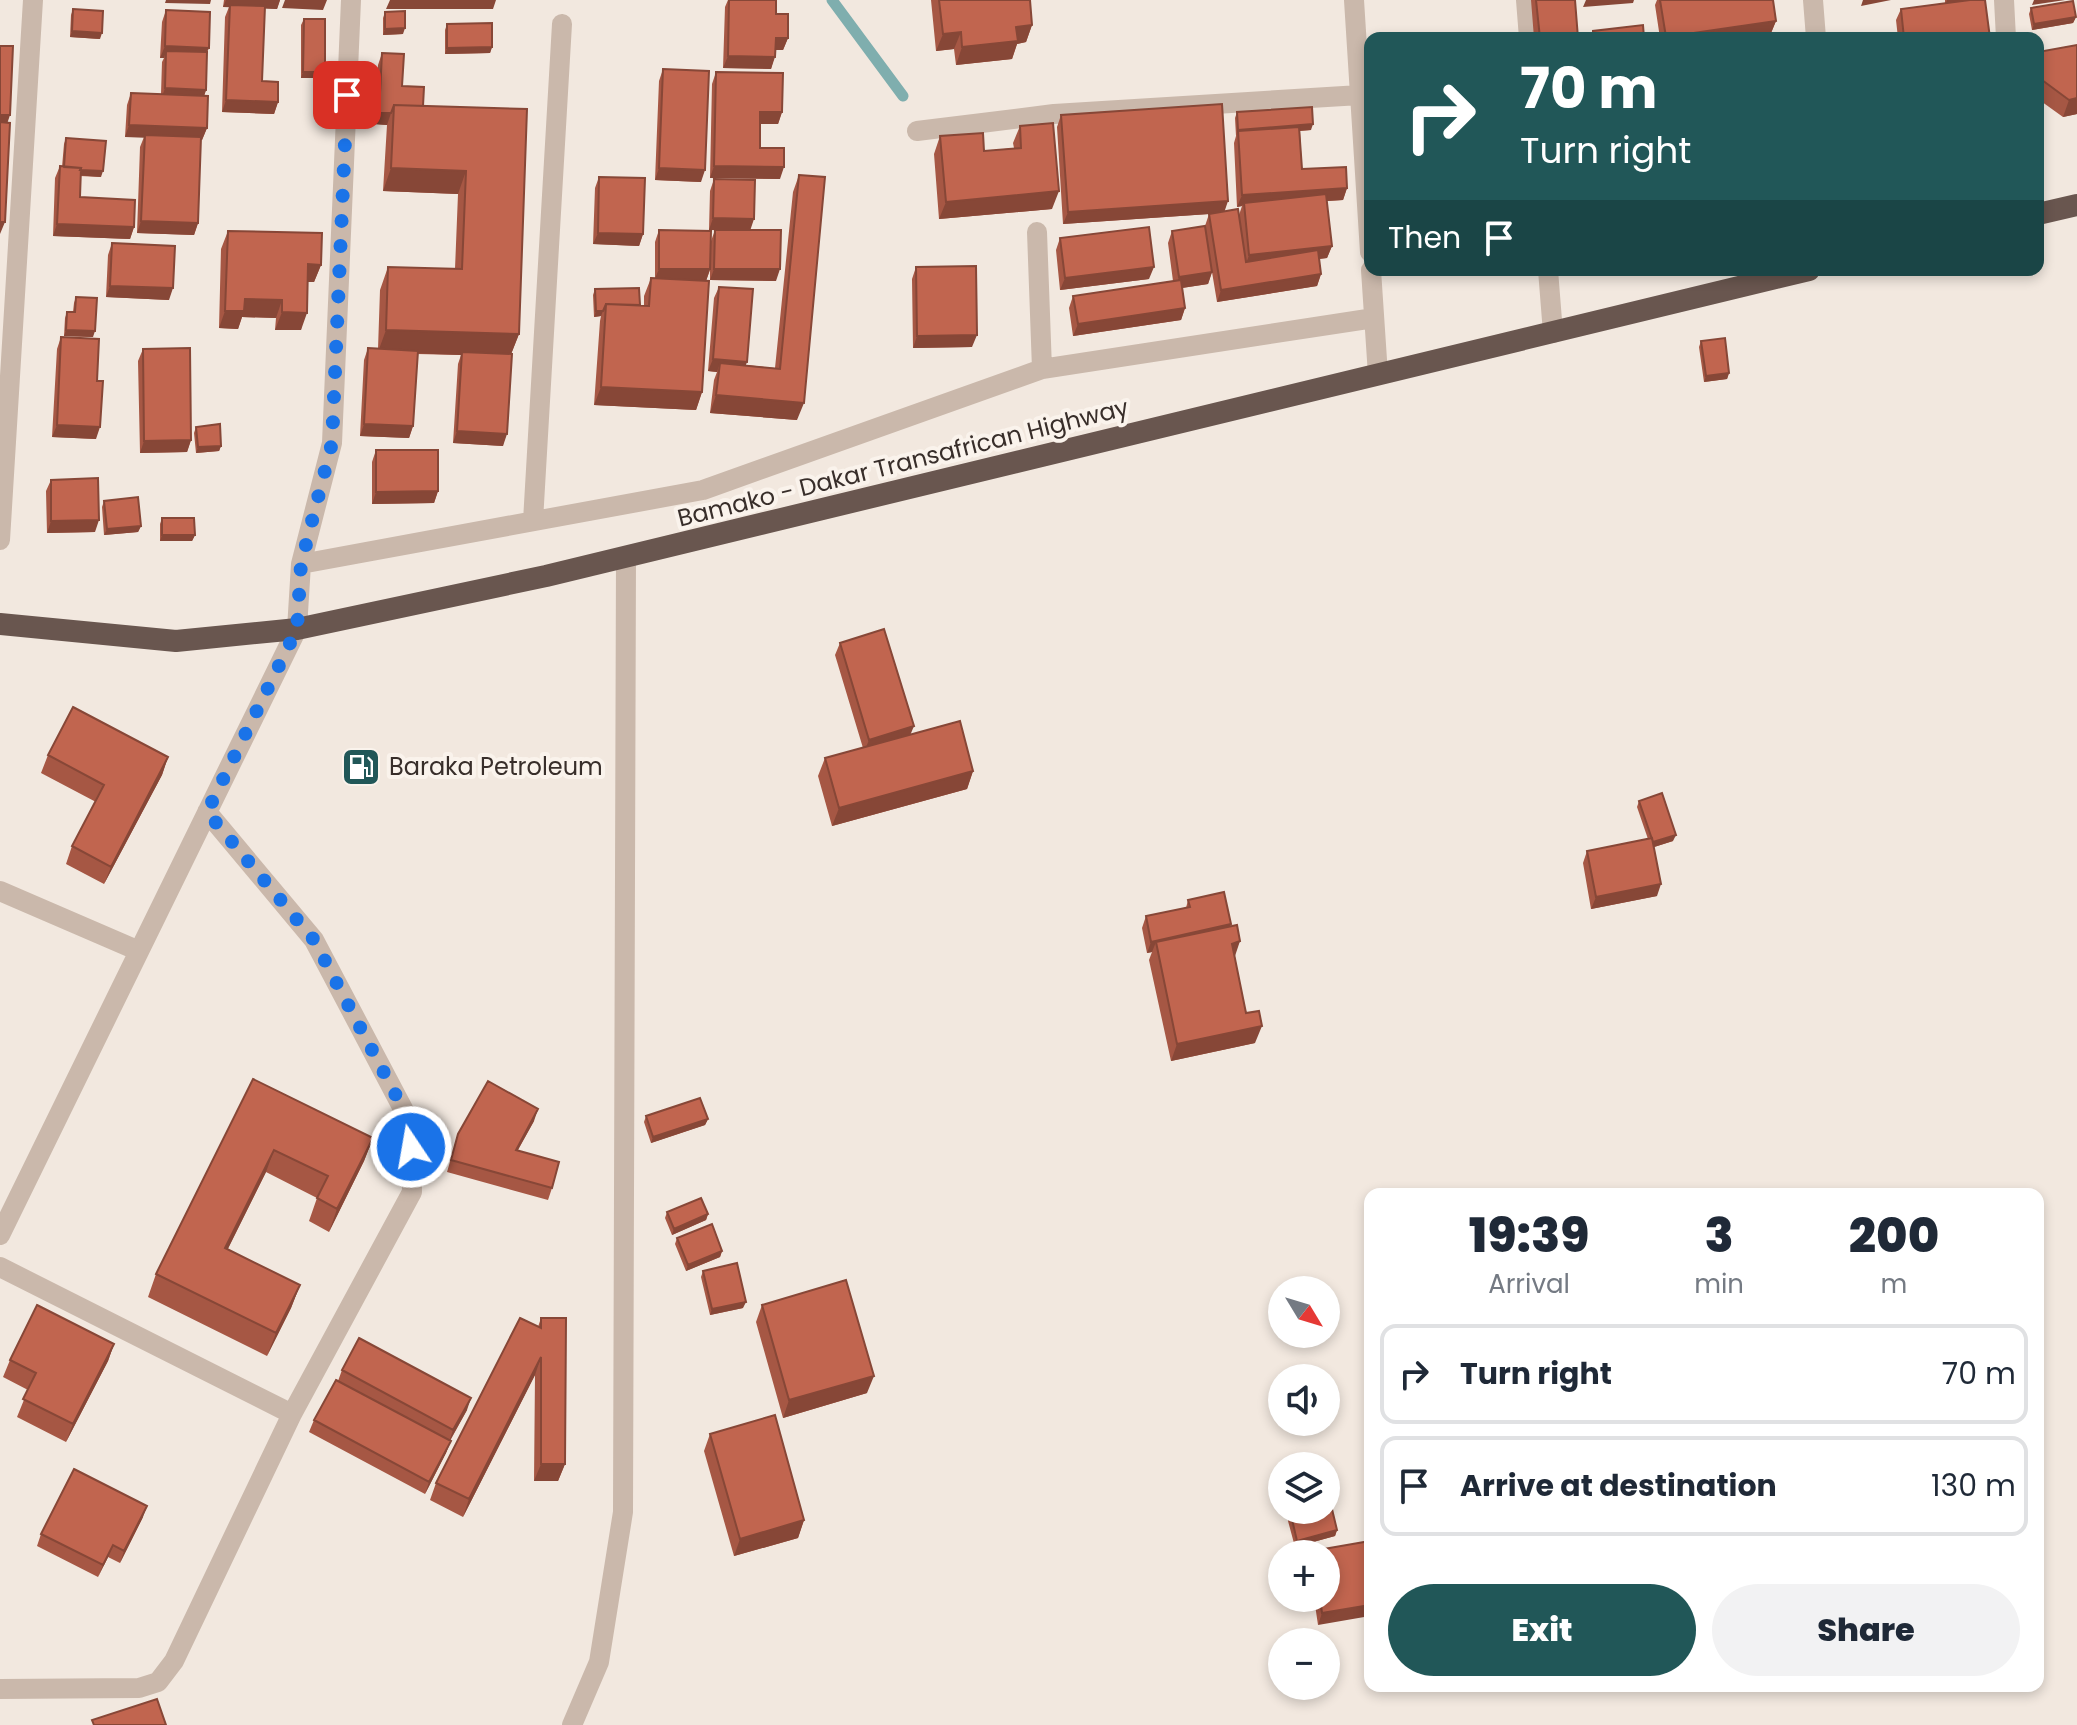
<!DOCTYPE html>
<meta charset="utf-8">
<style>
:root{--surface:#fff;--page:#f2f2f3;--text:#1f2937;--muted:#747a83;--line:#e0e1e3;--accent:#215758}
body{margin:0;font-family:Poppins,sans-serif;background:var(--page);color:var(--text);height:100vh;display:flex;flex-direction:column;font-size:30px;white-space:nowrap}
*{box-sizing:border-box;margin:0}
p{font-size:26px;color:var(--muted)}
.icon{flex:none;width:44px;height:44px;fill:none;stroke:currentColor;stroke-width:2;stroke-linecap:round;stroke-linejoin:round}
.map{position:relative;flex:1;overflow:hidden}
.panel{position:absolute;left:1364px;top:1188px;width:680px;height:504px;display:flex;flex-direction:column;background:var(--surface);border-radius:16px;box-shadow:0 4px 12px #0003}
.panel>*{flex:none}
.hud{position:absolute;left:1364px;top:32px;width:680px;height:244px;border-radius:16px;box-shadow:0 4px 12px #0003;background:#215758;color:#fff;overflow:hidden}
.needle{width:52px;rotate:128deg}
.fabs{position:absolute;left:1268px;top:1276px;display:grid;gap:16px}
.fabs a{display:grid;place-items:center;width:72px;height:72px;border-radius:50%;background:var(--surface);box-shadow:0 4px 12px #0003;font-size:40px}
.pin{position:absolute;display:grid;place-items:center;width:68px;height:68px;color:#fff;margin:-34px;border-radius:16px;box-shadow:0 4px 12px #0006}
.me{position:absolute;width:88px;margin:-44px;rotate:348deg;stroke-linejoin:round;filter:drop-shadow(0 0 6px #0008)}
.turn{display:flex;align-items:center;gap:28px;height:168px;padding:0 24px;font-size:36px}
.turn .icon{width:104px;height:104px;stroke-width:2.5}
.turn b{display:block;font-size:56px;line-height:68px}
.then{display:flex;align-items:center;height:76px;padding:0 24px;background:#0003;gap:16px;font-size:30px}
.eta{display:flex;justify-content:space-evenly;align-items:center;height:136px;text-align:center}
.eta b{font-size:48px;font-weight:800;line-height:56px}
.button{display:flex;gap:16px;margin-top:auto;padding:16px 24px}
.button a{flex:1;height:92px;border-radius:48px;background:var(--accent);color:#fff;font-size:32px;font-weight:800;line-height:92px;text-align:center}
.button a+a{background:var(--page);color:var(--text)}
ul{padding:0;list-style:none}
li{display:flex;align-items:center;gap:24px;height:100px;margin:0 16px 12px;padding:0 8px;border:4px solid var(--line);border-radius:16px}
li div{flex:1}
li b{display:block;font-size:30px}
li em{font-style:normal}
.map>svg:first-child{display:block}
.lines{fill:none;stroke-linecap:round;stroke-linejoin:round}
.stream{stroke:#7faeae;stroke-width:11}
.minor{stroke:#cab8ab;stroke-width:20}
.trunk{stroke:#69564f;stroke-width:22}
.wall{fill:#a65744}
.shaded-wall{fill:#874737}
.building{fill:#c1654f;stroke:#874737;stroke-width:2}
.route{stroke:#1a73e8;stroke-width:14;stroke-dasharray:0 25.2}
.labels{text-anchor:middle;stroke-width:8;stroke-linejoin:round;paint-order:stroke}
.street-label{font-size:24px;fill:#382e2a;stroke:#faf3ec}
.poi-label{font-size:24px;fill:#382e2a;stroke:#faf3ec;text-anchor:start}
</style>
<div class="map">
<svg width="2077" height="1725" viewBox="0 0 2077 1725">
<rect width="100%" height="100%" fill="#f2e8df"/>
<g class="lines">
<path class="stream" d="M832,0L903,96"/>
<path class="minor" d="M1354,0L1370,252
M1526,0L1529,38
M1813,0L1816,38
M2004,0L2006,38
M917,131L1054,114L1360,95
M1037,232L1042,369
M1371,270L1378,375
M1548,270L1553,333
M533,521L562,24
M0,540L33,0
M301,564L703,490L1042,369L1374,318
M0,891L139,951
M0,1235L297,629L301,564L332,443L351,0
M0,1267L292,1414
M0,1689L139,1688L158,1682L174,1661L292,1414L412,1192L411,1124L314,940L207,812
M572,1725L599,1662L623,1512L626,557"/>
<path class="trunk" d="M2038,214L2077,205
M0,624L176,641L297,629L546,576L1809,270"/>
</g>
<path class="wall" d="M224,0H280L277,9L265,8L262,81L278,102L274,114L222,112L225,17L229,7H223Z
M728,0H776V14L788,38L783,50H776L771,69L723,68L725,7Z
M931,0H1030L1032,25L1026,42L1017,44L1012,59L956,65L954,49L936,51Z
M1531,0H1575L1578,38H1534Z
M1657,0H1773L1776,21L1771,33L1737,38H1660L1655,5Z
M1945,0H1986L1985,1L1990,38H1898L1896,20L1901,9L1945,3Z
M2031,8L2076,17L2073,23L2032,30L2029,14Z
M73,9L100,39L70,37L71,15Z
M166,10L207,52L206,90L204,96L207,128L202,140H201L198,223L194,235L137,233L140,147L144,137H125L127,105L131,93L161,94L162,62L164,58H160L162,22Z
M385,12L403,34L383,35V18Z
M304,19L325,72L323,78H301V25Z
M447,24L492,47L490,53L445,54V30Z
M2077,45V114L2063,117L2038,99V52Z
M382,53L402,86L423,106L527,109L519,334L511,354L503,446L453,443L458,364L461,355L417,354L413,426L409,438L360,436L364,360L368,348L378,349L380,290L388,267L455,269L458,194L383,191L387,125L374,124L378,65Z
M663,69L701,182L655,180L659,81Z
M716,72L782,112L778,124H760V148L780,179L710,178L712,84Z
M1237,112L1311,130L1300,131L1302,169L1347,188L1343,200L1327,201L1332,246L1327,258L1319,259L1321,274L1317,286L1217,302L1212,272L1208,284L1182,288L1185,308L1181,320L1073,336L1069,308L1073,296L1173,281L1168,243L1172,231L1205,226L1209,214L1063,224L1057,127L1061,115L1225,211L1239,215L1242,206L1237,207L1234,143L1236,136L1235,118Z
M1020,126L1052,209L939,219L934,154L940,136L984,151L1014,148L1013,143Z
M66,138L101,177L80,176V197L134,227L130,239L53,236L55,178L60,166L62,167L64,144Z
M799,175L797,420L710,413L714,380L717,372L708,371L714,298L719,287L746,365L775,368L793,192Z
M599,177L643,234L639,246L593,244L595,188Z
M714,179L750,230L776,281L710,280V270L706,281L702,392L696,410L594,405L600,321L601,316L594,317L593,295L595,289L644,306V296L651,278H655V242L659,230L711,241L715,230H709L710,191Z
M228,231L321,265L314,282H308L301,330H275L276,318L242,317L238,329L219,328L221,249Z
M1060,238L1149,279L1060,290L1056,250Z
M112,243L169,300L106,297L108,255Z
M916,267L972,347L913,348L912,279Z
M76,297L93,337L64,336L65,318L67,312H73L74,303Z
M61,337L97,381L96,439L52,437L57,349Z
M1701,341L1729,373L1727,379L1704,382L1699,347Z
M143,349L191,440L187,452L140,453L138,361Z
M196,427L221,446L219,451L196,453L194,433Z
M376,450L438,491L434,503L372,504V462Z
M51,480L95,532L47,533L46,491Z
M104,501L141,526L138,532L104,535L102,507Z
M162,518L195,535L192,541H160V524Z
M840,643L911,735L973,771L967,789L832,826L818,776L825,758L863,748L835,655Z
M48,755L168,757L162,775L104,884L66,864L72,846L96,802L41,773Z
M1639,801L1673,841L1654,847L1657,896L1591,909L1583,863L1587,851L1648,839L1637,807Z
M1188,900L1230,926L1235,957L1246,1013L1255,1043L1171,1061L1149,960L1152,952L1147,953L1142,928L1146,916L1186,908Z
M253,1079L373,1138L364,1161L329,1232L309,1221L317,1198L266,1172L227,1250L300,1285L291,1308L267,1356L148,1297L156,1274Z
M646,1116L708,1119L705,1125L651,1143L644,1122Z
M534,1121L518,1150L552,1188L548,1200L447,1172L458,1134Z
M667,1212L708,1214L706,1220L672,1235L665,1218Z
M677,1238L722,1251L720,1257L686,1271L675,1244Z
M703,1271L743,1308L710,1315L701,1277Z
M762,1305L867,1393L783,1418L756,1322Z
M541,1318L565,1464L558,1481H534L535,1375L463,1517L430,1500L436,1483L538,1327Z
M114,1344L108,1361L66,1442L17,1417L28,1390L3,1377L10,1360Z
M342,1370L467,1410L450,1441L446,1453L425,1494L309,1432L314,1420L338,1381Z
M710,1434L804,1520L798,1538L734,1556L704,1451Z
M1291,1515L1337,1530L1335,1536L1295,1547L1288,1521Z
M143,1517L120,1563L108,1557L98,1577L37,1546L41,1534Z
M1370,1541L1318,1625L1314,1598H1326V1554H1311L1312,1551Z"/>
<path class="shaded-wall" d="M166,0H211L210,4L165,3Z
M226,0H280L277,9L223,7Z
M285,0H327L323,10L282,8Z
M390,0H496L493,9H386Z
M1586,0H1634L1633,3L1583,7Z
M1863,0H1891L1861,6Z
M1947,0H1986V1L1945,5Z
M2034,0H2065L2032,5Z
M2076,17L2073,23L2032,30L2034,24Z
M1776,21L1771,33L1737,38H1666Z
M1032,25L1026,42L1017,44L1012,59L956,65L962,47L1016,27Z
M405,28L403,34L383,35L385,29Z
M72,31L102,33L100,39L70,37Z
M961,32L954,49L936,51L943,34Z
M776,38H788L783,50H772Z
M165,46L209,48L204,59L166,51L164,58H160Z
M492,47L490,53L445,54L447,48Z
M728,56L775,57L771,69L723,68Z
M303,72H325L323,78H301Z
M165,88L206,90L202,102L161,100Z
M2077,98V114L2063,117L2069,100Z
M226,100L278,102L274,114L222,112Z
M760,112H782L778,124H756Z
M379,113H391L387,125L374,124Z
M0,115H10L6,127H0Z
M1313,124L1311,130L1238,135V131L1236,136L1238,130Z
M129,125L207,128L202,140L125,137Z
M714,166L784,167L780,179L710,178Z
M64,168L103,171L101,177L62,174Z
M391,168L466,171L458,194L383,191Z
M659,168L705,170L701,182L655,180Z
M1347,188L1343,200L1244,206V203L1242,206L1237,207L1242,195Z
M1059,191L1052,209L939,219L946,202Z
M1228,201L1224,213L1063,224L1068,212Z
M713,218L754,219L750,231L709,230Z
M141,221L198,223L194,235L137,233Z
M0,222H5L0,234Z
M57,224L134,227L130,239L53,236Z
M598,233L643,234L639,246L593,244Z
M1332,246L1327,258L1245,267L1249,255Z
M308,264L321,265L314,282H302Z
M1154,267L1149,279L1060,290L1065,278Z
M659,269H710L706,281H654Z
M714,269H780L776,281L710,280Z
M1212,272L1208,284L1175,289L1179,277Z
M1321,274L1317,286L1217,302L1221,290Z
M110,286L173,288L169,300L106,297Z
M245,299L282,300L276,318L242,317L238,329L219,328L225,311Z
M1185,308L1181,320L1073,336L1078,324Z
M596,311H603L601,316L594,317Z
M282,312L307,313L301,330H275Z
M66,330L95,331L93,337L64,336Z
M386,330L519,334L510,357L462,352L461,355L378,352Z
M977,335L972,347L913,348L917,336Z
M713,359L747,362L743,373L720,363L717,372L708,371Z
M1729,373L1727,379L1704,382L1706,376Z
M601,387L702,392L696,410L594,405Z
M716,395L804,403L797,420L710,413Z
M364,424L413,426L409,438L360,436Z
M57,425L100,427L96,439L52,437Z
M457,431L507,434L503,446L453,443Z
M191,440L187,452L140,453L144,441Z
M221,446L219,451L196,453L198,447Z
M438,491L434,503L372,504L376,492Z
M99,520L95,532L47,533L51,521Z
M141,526L138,532L104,535L107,529Z
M162,535H195L192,541H160Z
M914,726L909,738L864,752L869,740Z
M168,757L162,775L104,884L111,867Z
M973,771L967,789L832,826L839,808Z
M1676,835L1673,841L1651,848L1653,842Z
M1661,884L1657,896L1591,909L1596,897Z
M1231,924L1227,936L1156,942L1152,952L1147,953L1151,942Z
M1240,941L1234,959L1232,944Z
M1262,1026L1255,1043L1171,1061L1177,1044Z
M538,1109L534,1121L511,1162L516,1150Z
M708,1119L705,1125L651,1143L653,1137Z
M373,1138L364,1161L329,1232L337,1209Z
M274,1150L266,1172L217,1271L225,1248Z
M708,1214L706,1220L672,1235L674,1229Z
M722,1251L720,1257L686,1271L688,1265Z
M300,1285L291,1308L267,1356L276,1333Z
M746,1302L743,1308L710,1315L712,1309Z
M114,1344L108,1361L66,1442L73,1424Z
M541,1357L535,1375L463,1517L469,1499Z
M874,1376L867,1393L783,1418L789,1400Z
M471,1398L467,1410L449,1442L453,1430Z
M451,1441L446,1453L425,1494L429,1482Z
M541,1464H565L558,1481H534Z
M147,1506L143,1517L120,1563L124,1551Z
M804,1520L798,1538L734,1556L740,1539Z
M1337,1530L1335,1536L1295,1547L1297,1541Z
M113,1545L108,1557L98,1577L103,1565Z
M1370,1605V1616L1318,1625L1322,1613Z"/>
<path class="building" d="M729,0H776V14H788V38H776L775,57L728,56Z
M939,0H1030L1032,25L1016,27L1018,41L962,47L961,32L943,34Z
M1536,0H1575L1578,38H1540Z
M1660,0H1773L1776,21L1666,37Z
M1970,0H1985L1990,38H1904L1901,9Z
M2073,1L2076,17L2034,24L2031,8Z
M230,5L265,6L262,81L278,82V102L226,100Z
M73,9L103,11L102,33L72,31Z
M166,10L210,12L209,48L165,46Z
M405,11V28L385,29V12Z
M304,19H325V72H303Z
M492,23V47L447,48V24Z
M1643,25L1644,38H1593V31Z
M2077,45V98L2069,100L2038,77V52Z
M0,46H13L10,115H0Z
M166,51L207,52L206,90L165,88Z
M382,53L404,54L402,86L424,87L423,106L394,105L391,113H379Z
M663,69L709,71L705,170L659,168Z
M716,72L783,73L782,112H760V148H784V167L714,166Z
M131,93L208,96L207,128L129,125Z
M1222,104L1228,201L1068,212L1061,115Z
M394,105L527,109L519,334L386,330L388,267L462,269L466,171L391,168Z
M1312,107L1313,124L1238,130L1237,112Z
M0,122L10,123L5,222H0Z
M1053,123L1059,191L946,202L940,136L983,133L984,151L1021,148L1020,126Z
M1299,127L1302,169L1346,167L1347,188L1242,195L1238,131Z
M145,135L201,137L198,223L141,221Z
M66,138L106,141L103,171L80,170L81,168L64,167Z
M60,166L81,168L80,197L135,200L134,227L57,224Z
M799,175L825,177L804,403L716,395L720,363L780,369Z
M599,177L645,178L643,234L598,233Z
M714,179L755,180L754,219L713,218Z
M1326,194L1332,246L1249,255L1244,203Z
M1238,209L1246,262L1318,250L1321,274L1221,290L1209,214Z
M1205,226L1212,272L1179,277L1172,231Z
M1149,227L1154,267L1065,278L1060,238Z
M659,230L711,231L710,269H659Z
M715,230H781L780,269H714Z
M228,231L322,233L321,265L308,264L307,313L282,312V300L245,299L244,311H225Z
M112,243L175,246L173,288L110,286Z
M976,266L977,335L917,336L916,267Z
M651,278L709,281L702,392L601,387L606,304L649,306Z
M1181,280L1185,308L1078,324L1073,296Z
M719,287L753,289L747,362L713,359Z
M639,288L640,305L606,304L603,311H596L595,289Z
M76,297L97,298L95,331L66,330L67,312H75Z
M61,337L99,339L97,381H103L100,427L57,425Z
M1725,338L1729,373L1706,376L1701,341Z
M190,348L191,440L144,441L143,349Z
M368,348L418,351L413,426L364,424Z
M462,352L512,354L507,434L457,431Z
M220,424L221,446L198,447L196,427Z
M376,450H438V491L376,492Z
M98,478L99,520L51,521V480Z
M138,497L141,526L107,529L104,501Z
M162,518H194L195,535H162Z
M884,629L914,726L869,740L840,643Z
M73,707L168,757L111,867L72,846L104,785L48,755Z
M960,721L973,771L839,808L825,758Z
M1662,793L1676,835L1653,842L1639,801Z
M1652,838L1661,884L1596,897L1587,851Z
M1224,892L1231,924L1151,942L1146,916L1190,907L1188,900Z
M1237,925L1240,941L1232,944L1246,1013L1259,1011L1262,1026L1177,1044L1156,942Z
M253,1079L373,1138L337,1209L317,1198L328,1176L274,1150L225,1248L300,1285L276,1333L156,1274Z
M488,1081L538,1109L516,1150L559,1162L552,1188L451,1160L458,1134Z
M700,1098L708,1119L653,1137L646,1116Z
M701,1198L708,1214L674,1229L667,1212Z
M712,1224L722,1251L688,1265L677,1238Z
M737,1263L746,1302L712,1309L703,1271Z
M846,1280L874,1376L789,1400L762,1305Z
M37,1305L114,1344L73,1424L23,1399L36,1373L10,1360Z
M520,1318L541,1328V1318H566L565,1464H541V1357L469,1499L436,1483Z
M359,1338L471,1398L453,1430L342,1370Z
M336,1380L451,1441L429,1482L314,1420Z
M775,1415L804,1520L740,1539L710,1434Z
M74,1469L147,1506L124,1551L113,1545L103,1565L41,1534Z
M1331,1505L1337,1530L1297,1541L1291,1515L1311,1510H1326V1506Z
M1370,1541V1605L1322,1613L1320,1598H1326V1554H1313L1312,1551Z
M157,1699L166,1725H94L92,1720Z"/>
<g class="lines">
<path class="route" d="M347,95L332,443L301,564L297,629L207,812L314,940L411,1124V1147"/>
</g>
<defs>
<g id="fuel-square" transform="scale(2)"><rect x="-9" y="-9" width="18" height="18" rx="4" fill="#215758" stroke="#faf3ec"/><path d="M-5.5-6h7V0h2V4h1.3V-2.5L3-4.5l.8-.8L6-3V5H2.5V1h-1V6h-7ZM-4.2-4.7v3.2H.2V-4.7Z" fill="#fff"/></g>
</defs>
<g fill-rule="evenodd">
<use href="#fuel-square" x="361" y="767"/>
</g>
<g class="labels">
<g class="street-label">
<text transform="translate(903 463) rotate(-14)" y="8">Bamako - Dakar Transafrican Highway</text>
</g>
<g class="poi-label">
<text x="389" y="775">Baraka Petroleum</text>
</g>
</g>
</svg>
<div class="fabs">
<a><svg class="needle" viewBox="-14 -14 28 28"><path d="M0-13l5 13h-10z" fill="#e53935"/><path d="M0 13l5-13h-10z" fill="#747a83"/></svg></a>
<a><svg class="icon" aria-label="sound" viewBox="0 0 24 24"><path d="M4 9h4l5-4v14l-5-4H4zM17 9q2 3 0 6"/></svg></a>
<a><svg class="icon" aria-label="layers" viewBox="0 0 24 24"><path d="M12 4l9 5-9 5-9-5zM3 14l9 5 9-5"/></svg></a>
<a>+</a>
<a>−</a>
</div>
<div class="pin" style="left:347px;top:95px;background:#d93025"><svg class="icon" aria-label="arrive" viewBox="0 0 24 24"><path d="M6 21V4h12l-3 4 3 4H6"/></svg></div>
<svg class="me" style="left:411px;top:1147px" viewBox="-20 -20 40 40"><circle r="17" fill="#1a73e8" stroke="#fff" stroke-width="3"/><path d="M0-11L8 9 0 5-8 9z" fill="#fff"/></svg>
<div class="hud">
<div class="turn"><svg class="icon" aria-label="right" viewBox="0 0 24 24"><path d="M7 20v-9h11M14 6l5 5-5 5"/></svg><div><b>70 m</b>Turn right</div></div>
<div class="then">Then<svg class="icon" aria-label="arrive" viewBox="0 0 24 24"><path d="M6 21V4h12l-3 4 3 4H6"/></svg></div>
</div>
<section class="panel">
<div class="eta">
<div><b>19:39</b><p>Arrival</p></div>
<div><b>3</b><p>min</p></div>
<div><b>200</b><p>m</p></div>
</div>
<ul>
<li><svg class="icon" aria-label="right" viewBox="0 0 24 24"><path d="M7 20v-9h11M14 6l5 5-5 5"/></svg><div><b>Turn right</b></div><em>70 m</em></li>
<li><svg class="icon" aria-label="arrive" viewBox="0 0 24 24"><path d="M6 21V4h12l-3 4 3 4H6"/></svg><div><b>Arrive at destination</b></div><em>130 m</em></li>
</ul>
<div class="button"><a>Exit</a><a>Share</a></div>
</section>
</div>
